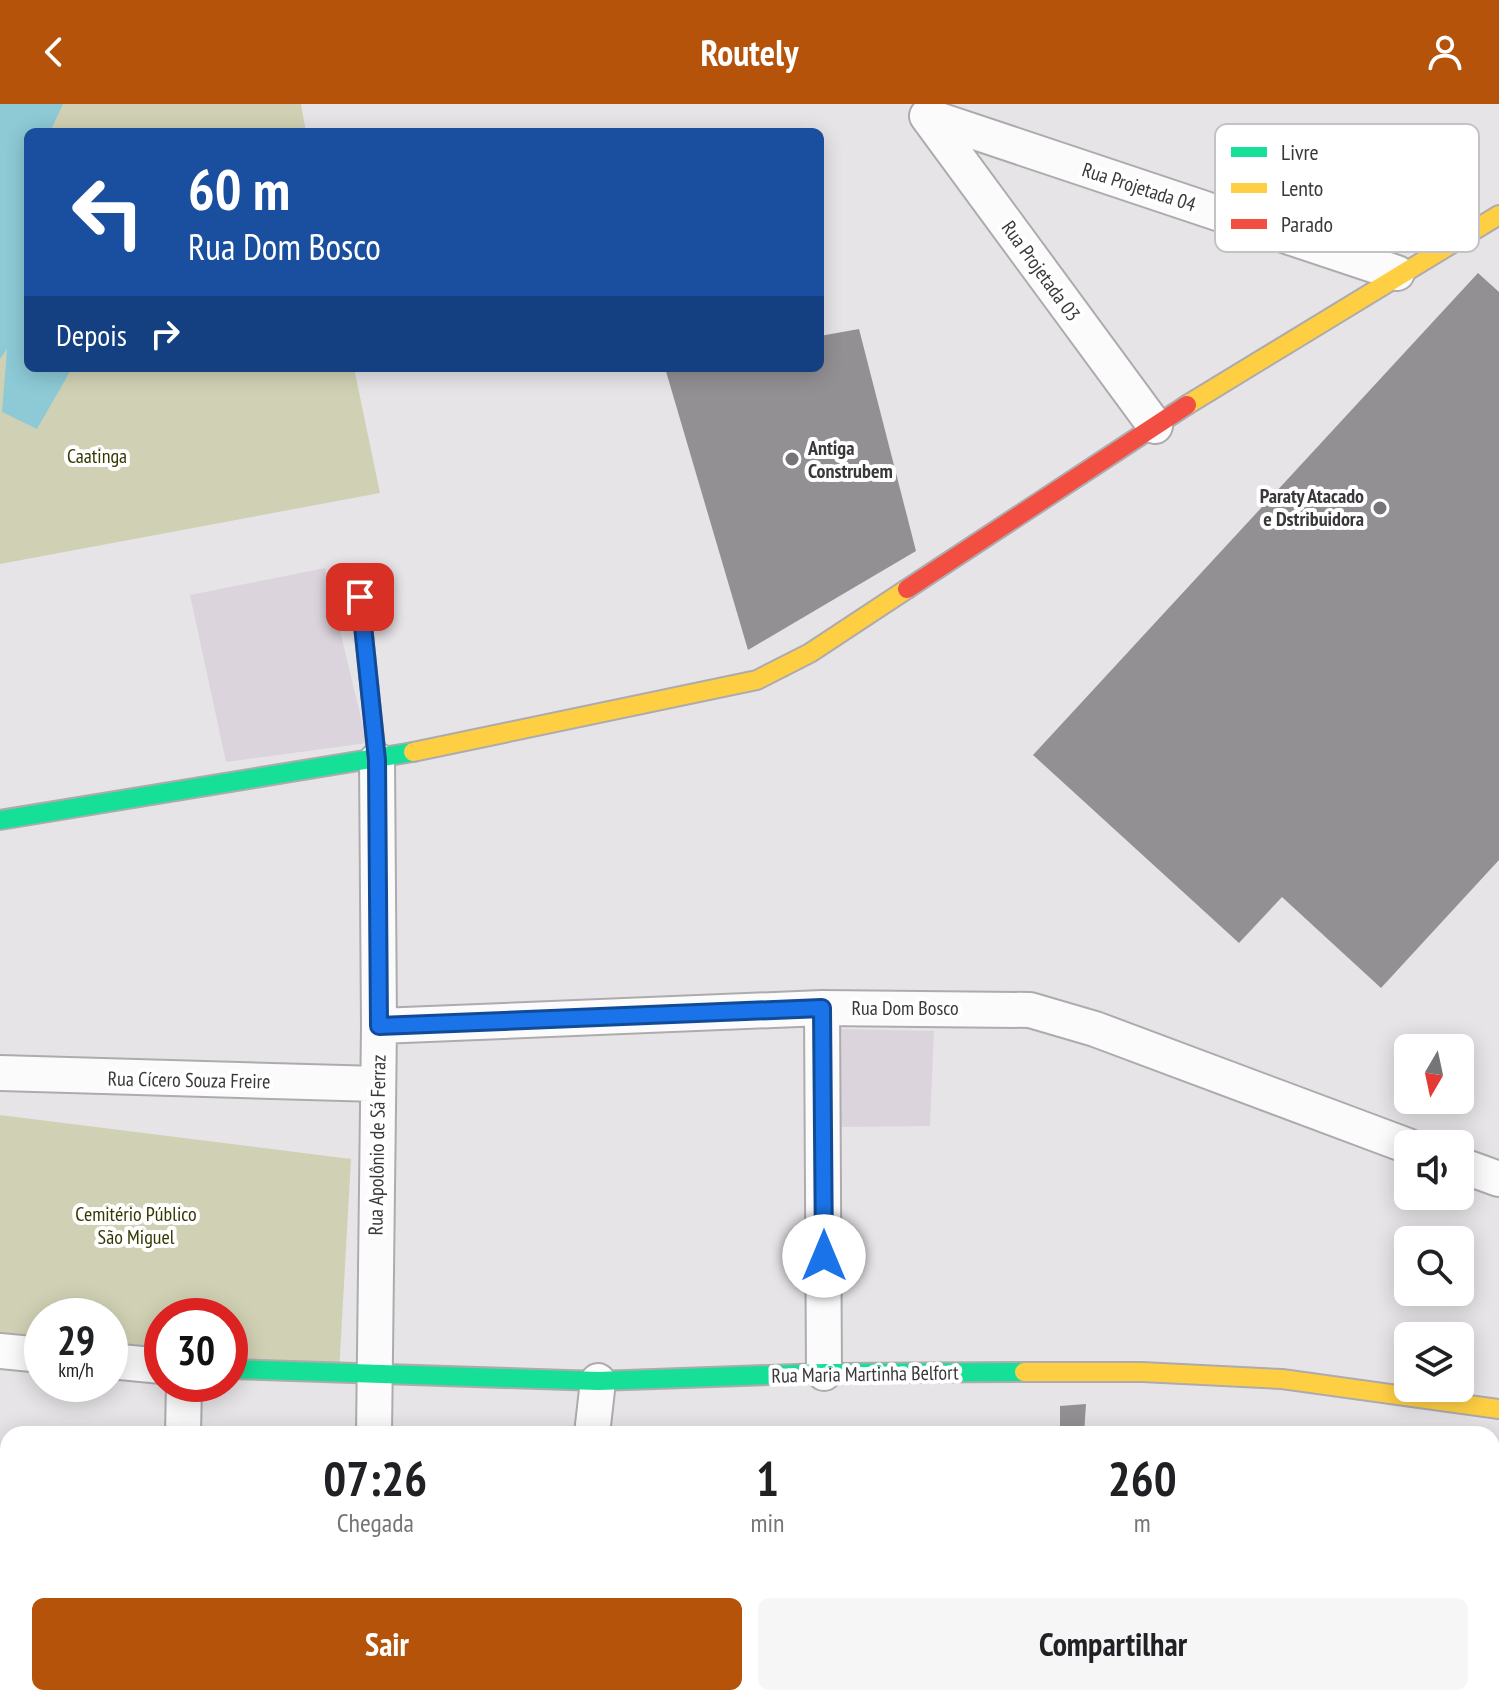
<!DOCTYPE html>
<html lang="pt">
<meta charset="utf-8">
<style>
:root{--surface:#fff;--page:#f6f6f6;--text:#202124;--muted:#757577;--accent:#b45309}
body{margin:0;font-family:"PT Sans Narrow",sans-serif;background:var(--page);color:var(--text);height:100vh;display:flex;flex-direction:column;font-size:30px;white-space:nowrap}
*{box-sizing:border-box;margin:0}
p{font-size:26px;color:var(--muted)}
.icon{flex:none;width:44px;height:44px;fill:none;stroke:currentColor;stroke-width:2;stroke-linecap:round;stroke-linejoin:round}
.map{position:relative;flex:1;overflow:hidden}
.side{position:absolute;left:0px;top:1322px;width:1500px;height:280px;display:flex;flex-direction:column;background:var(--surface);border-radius:24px 24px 0 0;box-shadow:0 4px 20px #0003}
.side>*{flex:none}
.top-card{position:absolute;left:24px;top:24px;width:800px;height:244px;border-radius:12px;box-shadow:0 4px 20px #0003;background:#1a4fa0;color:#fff;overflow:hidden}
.needle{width:52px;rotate:189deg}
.controls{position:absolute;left:1394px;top:930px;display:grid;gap:16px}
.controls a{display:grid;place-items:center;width:80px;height:80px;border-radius:12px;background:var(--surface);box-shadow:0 4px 20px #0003;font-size:40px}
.speed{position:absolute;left:24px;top:1194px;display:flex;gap:16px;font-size:40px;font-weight:700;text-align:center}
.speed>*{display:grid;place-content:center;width:104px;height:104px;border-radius:50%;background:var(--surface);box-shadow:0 4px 20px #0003;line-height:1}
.speed small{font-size:20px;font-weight:400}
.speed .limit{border:12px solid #d22;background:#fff;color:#111}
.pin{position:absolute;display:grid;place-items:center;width:68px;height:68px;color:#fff;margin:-34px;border-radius:16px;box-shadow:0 4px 12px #0006}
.me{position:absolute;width:88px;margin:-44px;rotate:0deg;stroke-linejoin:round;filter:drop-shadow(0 0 6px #0008)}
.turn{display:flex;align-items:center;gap:28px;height:168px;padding:0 32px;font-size:36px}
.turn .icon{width:104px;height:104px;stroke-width:2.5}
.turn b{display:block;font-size:56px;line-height:68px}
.then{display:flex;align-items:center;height:76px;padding:0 32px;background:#0003;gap:16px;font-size:30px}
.eta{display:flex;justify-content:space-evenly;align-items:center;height:136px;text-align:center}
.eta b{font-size:48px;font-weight:600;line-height:56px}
.cta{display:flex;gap:16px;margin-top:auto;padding:16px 32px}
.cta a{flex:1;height:92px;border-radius:12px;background:var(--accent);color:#fff;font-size:32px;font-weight:600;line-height:92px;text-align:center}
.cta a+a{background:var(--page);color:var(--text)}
header{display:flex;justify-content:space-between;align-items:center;height:104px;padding:0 32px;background:var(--accent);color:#fff;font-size:36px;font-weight:600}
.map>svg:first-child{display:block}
.built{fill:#dbd4dd}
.green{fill:#d0d1b4}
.water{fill:#8dcad6}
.building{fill:#929093}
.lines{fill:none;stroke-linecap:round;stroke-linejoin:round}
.lane-casing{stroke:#adabae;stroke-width:20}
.street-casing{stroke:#adabae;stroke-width:38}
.fast-casing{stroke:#adabae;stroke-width:22}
.slow-casing{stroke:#adabae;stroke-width:22}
.jam-casing{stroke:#adabae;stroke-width:22}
.lane{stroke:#fbfbfc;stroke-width:16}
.street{stroke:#fbfbfc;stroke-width:34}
.fast{stroke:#16e098;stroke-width:18}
.slow{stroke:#ffcf43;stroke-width:18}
.jam{stroke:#f24e42;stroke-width:18}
.route-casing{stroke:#114b97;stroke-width:20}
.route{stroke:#1a73e8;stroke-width:14}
.poi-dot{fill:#777478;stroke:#fff;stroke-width:3}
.labels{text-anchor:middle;stroke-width:8;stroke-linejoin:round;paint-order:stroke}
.street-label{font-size:20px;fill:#3b383b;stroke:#fff}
.poi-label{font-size:20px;font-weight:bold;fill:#3b383b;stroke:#fff;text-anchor:start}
.park-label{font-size:20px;fill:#363802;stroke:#fff}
.key{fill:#fff;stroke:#c4c3c4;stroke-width:2}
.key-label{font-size:22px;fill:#3b383b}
</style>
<header><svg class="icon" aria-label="back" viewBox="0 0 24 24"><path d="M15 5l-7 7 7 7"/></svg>Routely<svg class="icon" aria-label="person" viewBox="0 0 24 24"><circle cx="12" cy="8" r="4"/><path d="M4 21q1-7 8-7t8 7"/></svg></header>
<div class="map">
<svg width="1499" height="1602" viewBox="0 0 1499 1602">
<rect width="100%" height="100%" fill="#e7e4e8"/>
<path class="built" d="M325,464L367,639L226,658L190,491Z
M839,925L934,927L930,1022L841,1023Z"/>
<path class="green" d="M0,0H301L306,28H28V264H354L380,389L0,460Z
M0,1011L351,1055L339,1269L230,1257V1212H162V1250L110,1245V1212H42V1238L0,1233Z"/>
<path class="water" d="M0,0H63L50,28H28V264H72L37,325L2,308L7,245L0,255Z"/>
<path class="building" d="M1478,169L1499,188V756L1381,884L1282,793L1239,839L1033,651Z
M859,225L916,447L748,546L665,264H820V232Z
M1086,1300L1084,1330H1060V1302Z"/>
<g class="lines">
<g class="lane-casing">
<path id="lane" d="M360,493L377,654"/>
</g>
<g class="street-casing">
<path id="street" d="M927,12L1397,169
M927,12L1155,322
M822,904L824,1269
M379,922L822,904L1030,906L1095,925L1408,1042
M0,969L378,980
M1460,1061L1499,1075
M0,1247L42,1251
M110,1257L162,1262
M183,1330L184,1280
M374,1330L379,922L377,656
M592,1330L598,1277
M180,1602V1594
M374,1602V1594
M565,1602L566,1594"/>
</g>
<g class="fast-casing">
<path id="fast" d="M0,716L413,648
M230,1265L598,1277L824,1269L1024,1268"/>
</g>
<g class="slow-casing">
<path id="slow" d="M1187,301L1499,111
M413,648L757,576L810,549L907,485
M1024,1268H1142L1282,1275L1499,1305
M1334,1602L1342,1594"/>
</g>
<g class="jam-casing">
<path id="jam" d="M907,485L1187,301
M1492,1435L1499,1428"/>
</g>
<use href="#lane" class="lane"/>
<use href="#street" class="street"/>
<use href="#fast" class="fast"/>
<use href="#slow" class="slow"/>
<use href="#jam" class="jam"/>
</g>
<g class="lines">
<g class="route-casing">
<path id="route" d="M360,493L377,656L379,922L822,904L824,1152"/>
</g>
<use href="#route" class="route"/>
</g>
<g class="poi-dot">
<circle cx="792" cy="355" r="8"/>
<circle cx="1380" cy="404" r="8"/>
</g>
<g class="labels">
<g class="street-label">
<text transform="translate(1139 83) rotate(18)" y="7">Rua Projetada 04</text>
<text transform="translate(1041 167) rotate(54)" y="7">Rua Projetada 03</text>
<text x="905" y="911">Rua Dom Bosco</text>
<text transform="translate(189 976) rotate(1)" y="7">Rua Cícero Souza Freire</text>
<text transform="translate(377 1041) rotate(-89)" y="7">Rua Apolônio de Sá Ferraz</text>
<text transform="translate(865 1270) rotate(-1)" y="7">Rua Maria Martinha Belfort</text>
</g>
<g class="poi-label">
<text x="808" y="351">Antiga<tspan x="808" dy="23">Construbem</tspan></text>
<text x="1364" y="399" text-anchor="end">Paraty Atacado<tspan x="1364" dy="23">e Dstribuidora</tspan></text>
</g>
<g class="park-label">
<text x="97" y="359">Caatinga</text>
<text x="136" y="1117">Cemitério Público<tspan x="136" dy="23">São Miguel</tspan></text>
</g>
</g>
<rect x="1215" y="20" width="264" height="128" rx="12" class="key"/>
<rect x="1231" y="43" width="36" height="10" fill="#16e098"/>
<rect x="1231" y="79" width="36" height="10" fill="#ffcf43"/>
<rect x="1231" y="115" width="36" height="10" fill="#f24e42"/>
<g class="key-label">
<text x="1281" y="56">Livre</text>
<text x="1281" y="92">Lento</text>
<text x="1281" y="128">Parado</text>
</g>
</svg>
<div class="controls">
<a><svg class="needle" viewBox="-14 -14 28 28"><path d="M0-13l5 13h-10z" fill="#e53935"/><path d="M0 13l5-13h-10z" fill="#757577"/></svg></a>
<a><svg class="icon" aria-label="sound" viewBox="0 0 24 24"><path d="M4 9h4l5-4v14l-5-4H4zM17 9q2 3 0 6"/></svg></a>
<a><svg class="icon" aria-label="search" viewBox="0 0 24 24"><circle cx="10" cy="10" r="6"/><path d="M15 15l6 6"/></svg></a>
<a><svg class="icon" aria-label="layers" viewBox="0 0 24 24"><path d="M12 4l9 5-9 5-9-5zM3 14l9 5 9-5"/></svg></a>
</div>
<div class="speed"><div>29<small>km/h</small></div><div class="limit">30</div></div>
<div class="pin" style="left:360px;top:493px;background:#d93025"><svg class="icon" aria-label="arrive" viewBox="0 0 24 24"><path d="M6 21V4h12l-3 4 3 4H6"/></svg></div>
<svg class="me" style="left:824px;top:1152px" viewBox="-20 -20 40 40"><circle r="19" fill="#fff"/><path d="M0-13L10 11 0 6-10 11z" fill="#1a73e8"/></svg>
<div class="top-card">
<div class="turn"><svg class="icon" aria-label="left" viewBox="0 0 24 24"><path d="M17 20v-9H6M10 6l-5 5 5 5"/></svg><div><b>60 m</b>Rua Dom Bosco</div></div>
<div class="then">Depois<svg class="icon" aria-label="right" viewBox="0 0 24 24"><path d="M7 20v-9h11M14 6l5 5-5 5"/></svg></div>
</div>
<section class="side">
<div class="eta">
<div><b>07:26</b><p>Chegada</p></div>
<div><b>1</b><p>min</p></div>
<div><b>260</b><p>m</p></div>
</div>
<div class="cta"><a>Sair</a><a>Compartilhar</a></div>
</section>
</div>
